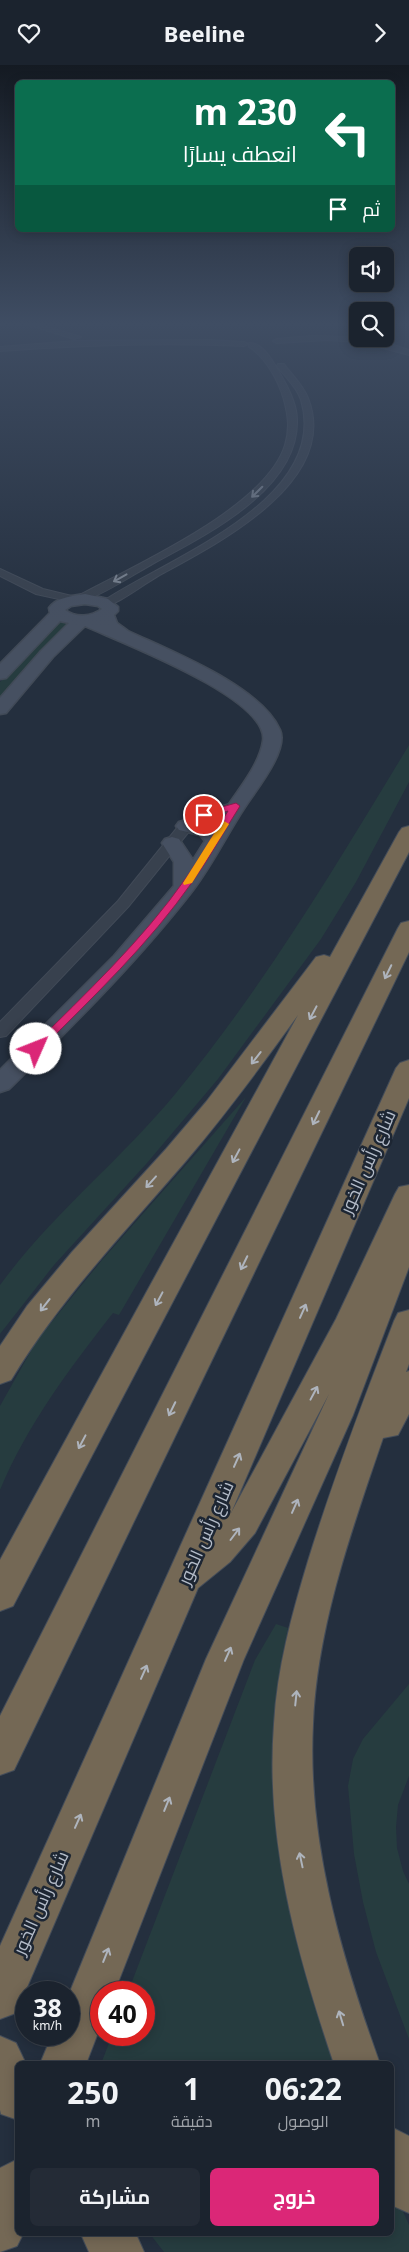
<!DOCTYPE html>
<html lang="ar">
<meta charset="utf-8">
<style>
:root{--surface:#1b232e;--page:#242b36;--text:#f1f3f6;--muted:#a0a4aa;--line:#39404a;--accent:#db2777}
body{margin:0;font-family:"Noto Sans",Cairo,sans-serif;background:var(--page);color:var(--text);direction:rtl;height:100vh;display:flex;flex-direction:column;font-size:19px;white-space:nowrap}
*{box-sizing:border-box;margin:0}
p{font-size:16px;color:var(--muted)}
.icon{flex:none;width:28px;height:28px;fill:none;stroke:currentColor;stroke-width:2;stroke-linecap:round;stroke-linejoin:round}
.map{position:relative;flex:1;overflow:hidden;direction:ltr}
.side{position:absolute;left:15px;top:1996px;width:379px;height:175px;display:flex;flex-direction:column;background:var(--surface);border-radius:8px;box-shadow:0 2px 12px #0003,0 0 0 1px var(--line);direction:rtl}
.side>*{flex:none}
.guide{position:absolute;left:15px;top:15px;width:380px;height:152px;border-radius:8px;box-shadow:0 2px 12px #0003,0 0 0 1px var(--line);direction:rtl;background:#0b6e4f;color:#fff;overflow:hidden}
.buttons{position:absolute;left:349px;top:182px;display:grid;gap:10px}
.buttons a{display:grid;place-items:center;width:45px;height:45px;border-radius:8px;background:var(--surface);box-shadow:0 2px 12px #0003,0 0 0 1px var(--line);font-size:25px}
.speed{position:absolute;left:15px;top:1916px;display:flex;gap:10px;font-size:25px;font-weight:700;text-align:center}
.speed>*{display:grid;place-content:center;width:65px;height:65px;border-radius:50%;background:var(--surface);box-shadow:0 2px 12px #0003,0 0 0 1px var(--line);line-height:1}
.speed small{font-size:12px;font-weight:400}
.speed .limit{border:8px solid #d22;background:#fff;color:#111}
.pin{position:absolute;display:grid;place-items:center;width:42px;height:42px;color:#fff;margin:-21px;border:2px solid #fff;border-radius:50%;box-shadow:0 1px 5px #0007}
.me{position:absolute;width:55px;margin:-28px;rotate:46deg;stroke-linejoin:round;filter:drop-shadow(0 0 4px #0008)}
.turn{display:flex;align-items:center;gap:18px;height:105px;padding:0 15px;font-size:22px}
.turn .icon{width:65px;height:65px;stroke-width:2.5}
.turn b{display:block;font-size:35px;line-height:42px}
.then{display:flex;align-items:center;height:48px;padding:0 15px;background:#0003;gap:10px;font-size:19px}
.eta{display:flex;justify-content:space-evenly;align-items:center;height:85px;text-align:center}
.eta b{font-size:30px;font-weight:700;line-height:35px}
.primary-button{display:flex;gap:10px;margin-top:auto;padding:10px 15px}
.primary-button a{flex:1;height:58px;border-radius:8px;background:var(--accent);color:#fff;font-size:20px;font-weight:700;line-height:58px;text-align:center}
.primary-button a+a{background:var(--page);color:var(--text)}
header{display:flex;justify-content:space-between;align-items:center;height:65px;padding:0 15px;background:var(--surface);font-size:22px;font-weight:700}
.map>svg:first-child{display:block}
.green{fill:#263c3f}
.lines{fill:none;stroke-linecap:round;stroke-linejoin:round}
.street-casing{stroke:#414a57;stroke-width:2}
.secondary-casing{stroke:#414a57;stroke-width:3}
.highway-casing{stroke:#434c59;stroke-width:2}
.street{fill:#38414e;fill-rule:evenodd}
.secondary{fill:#465061;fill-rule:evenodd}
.highway{fill:#746855;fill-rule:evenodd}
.oneway{stroke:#7c8592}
.oneway2{stroke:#aeb4bd}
.route{fill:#db2777;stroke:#8e194d}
.slow{fill:#f59e0b}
.labels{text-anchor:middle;stroke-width:5;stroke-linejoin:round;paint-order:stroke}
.near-street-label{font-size:18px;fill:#b4bcc9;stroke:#1d2633}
</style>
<header><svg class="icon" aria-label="forward" viewBox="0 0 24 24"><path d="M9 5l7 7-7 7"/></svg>Beeline<svg class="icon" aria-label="heart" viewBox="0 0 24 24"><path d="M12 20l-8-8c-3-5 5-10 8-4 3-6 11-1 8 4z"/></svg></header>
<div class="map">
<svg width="409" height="2187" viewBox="0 0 409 2187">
<rect width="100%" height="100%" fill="#242f3e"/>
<path class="green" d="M59,557L69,559L0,634V617Z
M409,680V717L356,817L321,874L218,1014L147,1098L54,1200L0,1269V1220C52,1149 121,1095 176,1028C265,920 337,799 409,680Z
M246,1032L119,1250L113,1248C70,1303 27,1360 0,1425V1341L37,1275L102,1195Z
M276,1559L288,1563L282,1592L277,1632L344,1999H101L112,1970H144V1928L128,1927L255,1595Z
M409,1619V1711L398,1740L396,1762L397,1783L403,1806L409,1819V1974L376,1887L363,1837L354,1789L348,1721L353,1694L363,1674Z
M391,2119L409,2160V2187H164L150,2169H391Z"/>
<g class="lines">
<g class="street-casing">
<path id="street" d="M17,256H27L81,272L74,274Z
M311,271C345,271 376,273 409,285V290L361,277L327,275L277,278L273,276L277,274Z
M209,275L244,277L248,279L244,281C163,277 81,280 0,286V282L75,276Z
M249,278C264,277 276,302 282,312C289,324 297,341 297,355C299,424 206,470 154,498C131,511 106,528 81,537L77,538L36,529L0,511V504L43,524L76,532C133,501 266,443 285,380C290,364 288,350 284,335C279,317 266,292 249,282Z
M278,299H284C292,310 303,320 308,333C341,417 215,480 158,511C147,517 112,544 102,541L100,539L102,537C165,494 331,436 301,335C297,322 285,312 277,301Z
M236,737L243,741L241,744L209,753L191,764L128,842L6,971L0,972V957L118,836L181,758L199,747Z"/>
</g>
<g class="secondary-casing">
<path id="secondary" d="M85,529L108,534L118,542V546L114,550L117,558L128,566C170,586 261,621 280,665C289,685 256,725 245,742C227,769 213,799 193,825C138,896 73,960 9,1024L0,1027V1005L114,891L174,821V797L162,778L165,774L172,772L179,774L193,795L205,776L200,770L179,765L176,761L179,757L186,755L214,761C229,736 259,704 263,676C270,633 117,576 85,561L53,592L6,648L0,649V633L41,586L69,558L60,556L6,613L0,614V599L50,548L49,543C57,532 72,531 85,529ZM85,539L98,541L102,544C91,552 76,553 65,545L71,541Z"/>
</g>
<g class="highway-casing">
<path id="highway" d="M409,761V787L13,1541L0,1546V1495L298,950C262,1000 225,1050 185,1097C124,1168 60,1234 11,1315L0,1319V1281L27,1241L72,1187L166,1084L206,1037L316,892L324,890L330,892L399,767L402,763Z
M409,856V887L14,1705L0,1710V1651L398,863L401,858Z
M409,995V1033L231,1448L336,1254L395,1129L399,1122L409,1120V1202L353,1350L244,1594L114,1928H101V1960L86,1999H40L52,1970H69V1929L206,1594L329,1329L255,1468L230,1497L198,1523L16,1948L0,1954V1881L396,1003L400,998Z
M409,1245V1299L406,1307L409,1306V1349L398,1370L383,1373C352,1464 317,1561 313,1659C307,1776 341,1890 380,1999H334C297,1889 265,1775 274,1659C277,1603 292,1549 308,1496C333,1415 363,1336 394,1256L398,1248Z
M0,1971L16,1978L26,1999H18V2055L1,2049L0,2045Z
M391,2062L409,2071V2148L391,2140Z
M18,2094V2169H23L17,2181L0,2187V2103Z
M81,2169H136L144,2187H89Z"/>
</g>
<use href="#street" class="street"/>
<use href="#secondary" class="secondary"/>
<use href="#highway" class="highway"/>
</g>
<defs><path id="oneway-shaft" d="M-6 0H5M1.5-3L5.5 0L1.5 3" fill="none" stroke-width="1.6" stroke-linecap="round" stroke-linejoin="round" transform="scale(1.25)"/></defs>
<g class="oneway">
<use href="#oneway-shaft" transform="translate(257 427) rotate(135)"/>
<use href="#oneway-shaft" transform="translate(120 513) rotate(151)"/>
</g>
<g class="oneway2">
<use href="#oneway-shaft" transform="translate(388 907) rotate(116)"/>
<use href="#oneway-shaft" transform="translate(313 948) rotate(118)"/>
<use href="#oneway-shaft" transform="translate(256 993) rotate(128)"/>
<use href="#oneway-shaft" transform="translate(316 1053) rotate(116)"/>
<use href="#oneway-shaft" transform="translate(236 1091) rotate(118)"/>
<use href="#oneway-shaft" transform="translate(151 1117) rotate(132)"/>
<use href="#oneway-shaft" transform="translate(244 1198) rotate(116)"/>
<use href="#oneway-shaft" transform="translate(159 1234) rotate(118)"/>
<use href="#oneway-shaft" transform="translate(45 1240) rotate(128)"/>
<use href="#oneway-shaft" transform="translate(303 1246) rotate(-66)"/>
<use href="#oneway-shaft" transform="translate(314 1328) rotate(-62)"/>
<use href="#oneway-shaft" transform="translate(172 1344) rotate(116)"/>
<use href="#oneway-shaft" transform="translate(82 1377) rotate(118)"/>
<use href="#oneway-shaft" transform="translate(237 1395) rotate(-66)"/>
<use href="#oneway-shaft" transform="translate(295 1441) rotate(-66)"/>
<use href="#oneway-shaft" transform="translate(235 1469) rotate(-53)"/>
<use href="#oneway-shaft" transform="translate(228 1589) rotate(-66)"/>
<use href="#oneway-shaft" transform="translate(144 1607) rotate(-66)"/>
<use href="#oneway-shaft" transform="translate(296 1633) rotate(-84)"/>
<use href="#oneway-shaft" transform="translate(167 1739) rotate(-68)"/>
<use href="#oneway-shaft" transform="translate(78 1756) rotate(-66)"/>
<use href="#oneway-shaft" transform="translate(301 1795) rotate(-102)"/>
<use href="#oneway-shaft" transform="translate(106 1890) rotate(-68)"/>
<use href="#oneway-shaft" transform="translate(341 1953) rotate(-107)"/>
</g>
<linearGradient id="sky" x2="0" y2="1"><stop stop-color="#141a22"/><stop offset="0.46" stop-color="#3f4d63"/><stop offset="1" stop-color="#3f4d63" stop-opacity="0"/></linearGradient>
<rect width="409" height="562" fill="url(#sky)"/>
<path class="route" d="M236,738L240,741C224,766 210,792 193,816C149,879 93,932 39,986H32V982C86,928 142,876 186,813C201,792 214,768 228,746L204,753L201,752V748Z"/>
<path class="slow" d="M224,756L229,759L192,818L184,820L183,818L220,759Z"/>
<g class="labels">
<g class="near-street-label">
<text transform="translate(368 1097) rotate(-66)" y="6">شارع رأس الخور</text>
<text transform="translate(206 1468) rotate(-66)" y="6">شارع رأس الخور</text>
<text transform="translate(41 1838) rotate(-66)" y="6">شارع رأس الخور</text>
</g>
</g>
</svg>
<div class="buttons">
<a><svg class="icon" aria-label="sound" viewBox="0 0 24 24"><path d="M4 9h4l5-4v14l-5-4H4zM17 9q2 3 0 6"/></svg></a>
<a><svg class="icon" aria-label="search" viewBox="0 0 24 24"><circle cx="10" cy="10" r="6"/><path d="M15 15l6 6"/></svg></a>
</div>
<div class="speed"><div>38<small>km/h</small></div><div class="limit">40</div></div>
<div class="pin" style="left:204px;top:750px;background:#d93025"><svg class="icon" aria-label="arrive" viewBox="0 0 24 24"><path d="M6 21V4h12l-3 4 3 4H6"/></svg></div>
<svg class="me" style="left:36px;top:984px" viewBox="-20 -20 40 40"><circle r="19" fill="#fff"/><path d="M0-13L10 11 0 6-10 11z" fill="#db2777"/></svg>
<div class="guide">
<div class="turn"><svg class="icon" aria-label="left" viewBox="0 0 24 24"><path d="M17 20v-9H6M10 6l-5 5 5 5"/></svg><div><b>230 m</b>انعطف يسارًا</div></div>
<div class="then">ثم<svg class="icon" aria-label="arrive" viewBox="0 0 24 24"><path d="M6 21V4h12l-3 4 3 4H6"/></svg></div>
</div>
<section class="side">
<div class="eta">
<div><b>06:22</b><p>الوصول</p></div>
<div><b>1</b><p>دقيقة</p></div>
<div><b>250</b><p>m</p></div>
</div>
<div class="primary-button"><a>خروج</a><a>مشاركة</a></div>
</section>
</div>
